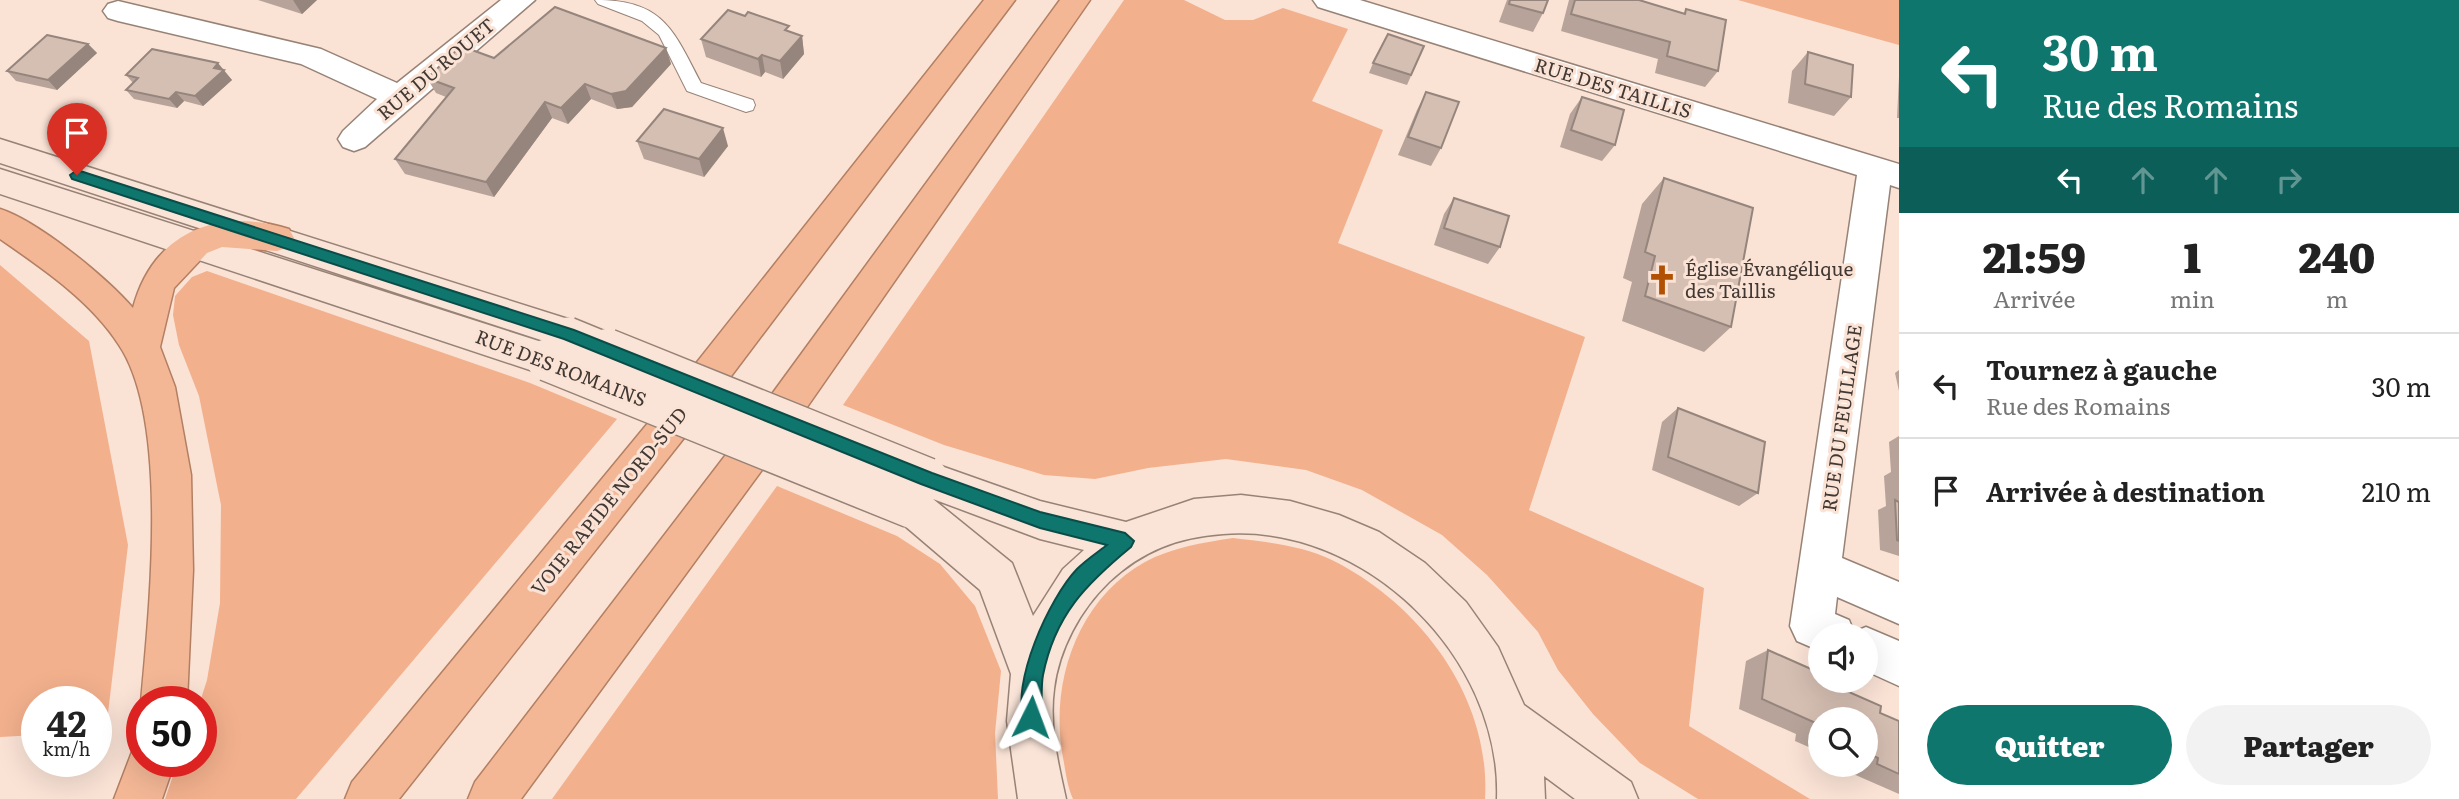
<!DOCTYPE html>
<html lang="fr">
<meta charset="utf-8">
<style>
:root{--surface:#fff;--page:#f2f2f2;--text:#222;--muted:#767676;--line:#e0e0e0;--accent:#0f766e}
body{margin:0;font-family:Literata,serif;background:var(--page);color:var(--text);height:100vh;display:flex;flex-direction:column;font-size:26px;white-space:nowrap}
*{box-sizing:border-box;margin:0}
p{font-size:23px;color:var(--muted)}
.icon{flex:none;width:38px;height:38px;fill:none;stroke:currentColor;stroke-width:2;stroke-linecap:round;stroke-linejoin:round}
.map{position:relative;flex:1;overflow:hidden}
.drawer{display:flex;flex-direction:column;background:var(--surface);width:560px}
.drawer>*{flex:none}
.top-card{background:#0f766e;color:#fff;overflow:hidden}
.controls{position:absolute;left:1808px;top:623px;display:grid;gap:14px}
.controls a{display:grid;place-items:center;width:70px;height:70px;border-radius:50%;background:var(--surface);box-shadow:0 7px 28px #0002;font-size:35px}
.speed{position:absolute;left:21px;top:686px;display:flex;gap:14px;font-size:35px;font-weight:700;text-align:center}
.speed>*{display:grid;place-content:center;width:91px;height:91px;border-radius:50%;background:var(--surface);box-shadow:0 7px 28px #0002;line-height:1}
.speed small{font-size:18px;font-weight:400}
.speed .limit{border:10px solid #d22;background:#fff;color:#111}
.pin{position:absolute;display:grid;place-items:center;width:60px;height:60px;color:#fff;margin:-72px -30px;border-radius:50% 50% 50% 0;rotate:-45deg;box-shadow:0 0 7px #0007}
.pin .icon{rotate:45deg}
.me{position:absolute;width:77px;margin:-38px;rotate:3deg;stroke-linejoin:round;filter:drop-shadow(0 0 5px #0008)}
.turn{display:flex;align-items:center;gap:24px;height:147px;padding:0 28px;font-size:32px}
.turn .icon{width:91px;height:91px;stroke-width:2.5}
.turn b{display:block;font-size:49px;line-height:60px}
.lanes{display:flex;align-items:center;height:66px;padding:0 28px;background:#0003;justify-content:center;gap:35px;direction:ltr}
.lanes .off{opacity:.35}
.eta{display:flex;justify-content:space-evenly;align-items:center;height:119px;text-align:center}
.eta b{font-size:42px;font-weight:800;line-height:49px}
.action{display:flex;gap:14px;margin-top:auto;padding:14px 28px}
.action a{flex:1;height:80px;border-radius:42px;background:var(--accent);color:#fff;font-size:28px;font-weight:800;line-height:80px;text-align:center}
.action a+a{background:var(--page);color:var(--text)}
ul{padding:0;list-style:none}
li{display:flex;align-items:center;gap:21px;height:105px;padding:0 28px;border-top:2px solid var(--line)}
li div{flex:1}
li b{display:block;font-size:26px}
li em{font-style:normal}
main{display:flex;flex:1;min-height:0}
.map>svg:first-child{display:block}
.green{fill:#f2b08d}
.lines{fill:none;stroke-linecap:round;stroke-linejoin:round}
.service-casing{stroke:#978276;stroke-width:2}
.minor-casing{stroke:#978276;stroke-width:3}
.secondary-casing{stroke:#978276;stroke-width:3}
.trunk-casing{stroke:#b37f62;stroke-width:3}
.service{fill:#fff;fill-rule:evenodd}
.minor{fill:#fff;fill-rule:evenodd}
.secondary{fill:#fae4d8;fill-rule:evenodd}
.trunk{fill:#f3b796;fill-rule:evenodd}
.secondary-bridge-far1-casing{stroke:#978276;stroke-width:36;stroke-linecap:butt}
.secondary-bridge-casing{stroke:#978276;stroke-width:45;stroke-linecap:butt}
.secondary-bridge-far1{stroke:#fae4d8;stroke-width:33}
.secondary-bridge{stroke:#fae4d8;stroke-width:42}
.wall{fill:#b7a399}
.shaded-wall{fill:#95857d}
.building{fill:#d5beb2;stroke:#95857d;stroke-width:2}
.route{fill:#0f766e;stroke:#0a4d48;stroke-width:2}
.labels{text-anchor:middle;stroke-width:6;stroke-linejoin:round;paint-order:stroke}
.street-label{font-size:19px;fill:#413833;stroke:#fae2d5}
.poi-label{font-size:19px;fill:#413833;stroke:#fae2d5;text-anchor:start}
</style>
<main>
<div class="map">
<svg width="1899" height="799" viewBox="0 0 1899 799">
<rect width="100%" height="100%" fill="#fae2d5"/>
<path class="green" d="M1124,0H1184L1225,20H1253L1283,8L1348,29L1312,101L1383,130L1338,243L1585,337L1529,510L1704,588L1689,726L1810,799H1698L1640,763L1593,714L1558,670L1538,632L1487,575L1442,535L1362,490L1306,470L1226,459L1148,468L1095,479L1044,475L944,445L843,405Z
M1738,0H1899V45Z
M0,265L89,341L128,545L106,730L96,731V702H37V735L0,737Z
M207,271L530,383L617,419L296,799H165L178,761H201L200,702L207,680L220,603L221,505L199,396L179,345L173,315L175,296L192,277Z
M777,486L897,536L940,564L975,606L1001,671L995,733L998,799H552Z
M1233,538C1266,542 1301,545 1332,560C1420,604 1491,697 1485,799H1073C1068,788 1066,775 1064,763C1048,688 1075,601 1145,562C1173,547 1202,543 1233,538Z"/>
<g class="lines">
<g class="service-casing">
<path id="service" d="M595,0C663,0 673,29 701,83L753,100L755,105L753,110L746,112L687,91L659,35L642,21L598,4Z"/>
</g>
<g class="minor-casing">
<path id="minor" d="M501,0H535L365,147L354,151L343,147L338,139L343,131L377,99L301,64L118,21L108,18L103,11L108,4L118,1L321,49L397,83Z
M1313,0H1360L1899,164V188L1890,185L1842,558L1899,582V624L1837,597L1835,614L1849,620L1854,632L1866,627L1899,641V686L1866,671V635H1820V651L1797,641L1790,626L1857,175L1318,7Z"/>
</g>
<g class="secondary-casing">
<path id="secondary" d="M0,139L568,319L581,323L586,334L581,345L568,349L0,163Z
M0,169L548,344L561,349L567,360L561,371L548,376L0,194Z
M927,461L1040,501L1126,522L1194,499L1241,495L1290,501L1339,515L1379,532L1425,563L1466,602L1498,647L1524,705L1631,782L1638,799H1575L1544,776L1545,799H1497C1502,657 1365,523 1223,534C1178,537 1142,551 1109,582C1080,610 1059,649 1054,689C1049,726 1058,763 1066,799H1018L1007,721L1011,674L980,590L898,520L892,507L898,494L911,489L907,479L913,466ZM933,499L1040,539L1084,550L1063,569L1033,616L1012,563Z"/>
</g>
<g class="trunk-casing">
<path id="trunk" d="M984,0H1015L695,424L399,799H345L352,782L667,400Z
M1060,0H1090L789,433L521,799H468L475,782L761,409Z
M0,209C38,221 106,277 133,308C153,233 217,206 289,229L294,238L289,247L277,251L222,247L207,253L174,288L160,347L175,387L191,475L193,570L187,702H141C149,612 170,421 119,345C91,301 42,268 0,239Z
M142,742V761H175L162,799H114L135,744Z"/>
</g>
<use href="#service" class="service"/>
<use href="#minor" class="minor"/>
<use href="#secondary" class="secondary"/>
<use href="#trunk" class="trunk"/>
<g class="secondary-bridge-far1-casing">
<path id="secondary-bridge-far1" d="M568,334L612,352"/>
</g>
<g class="secondary-bridge-casing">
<path id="secondary-bridge" d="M607,350L927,479
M548,360L912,507"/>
</g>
<use href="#secondary-bridge-far1" class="secondary-bridge-far1"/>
<use href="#secondary-bridge" class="secondary-bridge"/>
</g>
<path class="wall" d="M258,0H317L302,14Z
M1507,0H1548L1543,13L1533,32L1499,22Z
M1569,0H1639L1684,13L1686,9L1718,71L1705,87L1655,73L1658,59L1561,31Z
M790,32L802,36L804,54L783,79L765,72L761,77L706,57L701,39Z
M88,44L97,53L57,90L16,81L7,71Z
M1424,46L1407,85L1369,73L1373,63Z
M666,48L671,64L632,107L617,109L591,99L568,124L552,118L494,197L405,174L395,159L446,97L436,93L427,78Z
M1808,52L1851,97L1834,116L1788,103L1792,71Z
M223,70L232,80L203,106L184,101L177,108L134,99L126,90L133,83L126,75Z
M1899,77V118H1897Z
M1426,92L1441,148L1431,166L1398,155L1417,110Z
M1582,97L1615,145L1602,161L1560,147L1570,114Z
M637,141L728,146L704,177L644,159Z
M1664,178L1731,327L1704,352L1622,321L1632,282L1623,278L1642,204Z
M1454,198L1500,247L1488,264L1434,245L1444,214Z
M1899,370V391L1895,373Z
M1678,408L1758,493L1739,506L1652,470L1662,422Z
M1899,436V556L1880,550L1878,510L1886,506L1884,476L1891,472L1889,442Z
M1768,650L1880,713L1899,721V794L1851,773V766L1848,765H1866V719H1820V752L1795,741L1796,734L1739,709L1746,661Z"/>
<path class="shaded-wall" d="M293,0H317L302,14Z
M802,36L804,54L783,79L780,61Z
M88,44L97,53L57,90L48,80Z
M666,48L671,64L632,107L617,109L611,94Z
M762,55L765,72L761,77L758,59Z
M218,63L232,80L203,106L195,96L214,68Z
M585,84L591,99L568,124L561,108Z
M176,92L184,101L177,108L169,99Z
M545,102L552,118L494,197L486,182Z
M723,128L728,146L704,177L699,159Z"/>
<path class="building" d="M1510,0H1548L1543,13L1509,4Z
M1575,0H1639L1685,14L1686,9L1726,20L1718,71L1667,56L1670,42L1571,14Z
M555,7L666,48L626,91L611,94L585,84L561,108L545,102L486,182L395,159L454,88L427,78L461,46L494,58Z
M728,10L745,16L748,12L789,26L785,30L802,36L780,61L762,55L758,59L701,39Z
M1388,34L1424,46L1411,75L1373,63Z
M47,35L88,44L48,80L7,71Z
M152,49L218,63L214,68L224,70L195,96L176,92L169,99L126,90L138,78L126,75Z
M1808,52L1853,65L1851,97L1805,84Z
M1426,92L1459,102L1441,148L1408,137Z
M1582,97L1624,110L1615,145L1571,130Z
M664,109L723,128L699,159L637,141Z
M1664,178L1753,208L1731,327L1645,296L1655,256L1645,252Z
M1454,198L1509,216L1500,247L1444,228Z
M1678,408L1765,442L1758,493L1668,457Z
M1895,500L1899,502V541L1897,540Z
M1768,650L1820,673V681H1824L1881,706L1880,713L1899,721V774L1877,764L1878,758L1866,752V719H1820V725L1762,699Z"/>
<path class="route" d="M77,170L574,330L932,473L1040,512L1125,533L1134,541L1131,547C1086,584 1055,615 1043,675C1040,691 1044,708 1038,723L1031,726L1025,723C1009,685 1050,597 1077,569C1086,560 1098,552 1107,545L1040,528L921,484L564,339L72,179L70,175Z"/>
<defs>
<g id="church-bare" transform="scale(2.415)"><path d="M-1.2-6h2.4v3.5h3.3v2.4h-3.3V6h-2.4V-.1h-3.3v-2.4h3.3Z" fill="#b05103" stroke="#fae2d5" stroke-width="2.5" paint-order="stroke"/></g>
</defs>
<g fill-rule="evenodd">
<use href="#church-bare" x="1662" y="280"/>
</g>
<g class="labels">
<g class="street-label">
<text transform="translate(436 69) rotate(-40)" y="7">RUE DU ROUET</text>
<text transform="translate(1613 88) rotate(17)" y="7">RUE DES TAILLIS</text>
<text transform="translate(561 368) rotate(21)" y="7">RUE DES ROMAINS</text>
<text transform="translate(1842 418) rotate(-82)" y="7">RUE DU FEUILLAGE</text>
<text transform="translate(609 501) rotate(-51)" y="7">VOIE RAPIDE NORD-SUD</text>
</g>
<g class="poi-label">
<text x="1685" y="276">Église Évangélique<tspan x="1685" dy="22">des Taillis</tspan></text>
</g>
</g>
</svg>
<div class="controls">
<a><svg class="icon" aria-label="sound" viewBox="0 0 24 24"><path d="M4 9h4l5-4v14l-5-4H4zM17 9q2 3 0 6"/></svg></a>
<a><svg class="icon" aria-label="search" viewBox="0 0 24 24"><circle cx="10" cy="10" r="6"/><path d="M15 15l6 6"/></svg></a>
</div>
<div class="speed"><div>42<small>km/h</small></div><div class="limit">50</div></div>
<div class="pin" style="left:77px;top:175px;background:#d93025"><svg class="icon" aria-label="arrive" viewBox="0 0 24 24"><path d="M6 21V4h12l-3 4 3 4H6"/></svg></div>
<svg class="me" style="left:1031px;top:717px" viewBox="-20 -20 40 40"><path d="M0-17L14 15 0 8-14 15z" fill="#0f766e" stroke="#fff" stroke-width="4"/></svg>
</div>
<section class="drawer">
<div class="top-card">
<div class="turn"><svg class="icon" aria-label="left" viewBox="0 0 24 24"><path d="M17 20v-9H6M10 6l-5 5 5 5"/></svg><div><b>30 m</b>Rue des Romains</div></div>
<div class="lanes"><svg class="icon" aria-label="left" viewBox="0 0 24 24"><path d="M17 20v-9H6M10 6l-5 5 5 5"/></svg><svg class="icon off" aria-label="ahead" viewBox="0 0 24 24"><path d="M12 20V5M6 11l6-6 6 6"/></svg><svg class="icon off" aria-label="ahead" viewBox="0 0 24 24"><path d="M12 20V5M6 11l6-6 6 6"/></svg><svg class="icon off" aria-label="right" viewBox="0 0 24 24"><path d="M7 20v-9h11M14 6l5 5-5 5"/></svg></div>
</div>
<div class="eta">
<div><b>21:59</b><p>Arrivée</p></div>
<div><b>1</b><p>min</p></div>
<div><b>240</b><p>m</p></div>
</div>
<ul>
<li><svg class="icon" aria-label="left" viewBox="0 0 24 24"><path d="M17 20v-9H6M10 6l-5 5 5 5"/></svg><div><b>Tournez à gauche</b><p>Rue des Romains</p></div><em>30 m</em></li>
<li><svg class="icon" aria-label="arrive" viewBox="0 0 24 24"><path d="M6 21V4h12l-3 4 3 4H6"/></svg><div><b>Arrivée à destination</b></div><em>210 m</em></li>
</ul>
<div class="action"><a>Quitter</a><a>Partager</a></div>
</section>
</main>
